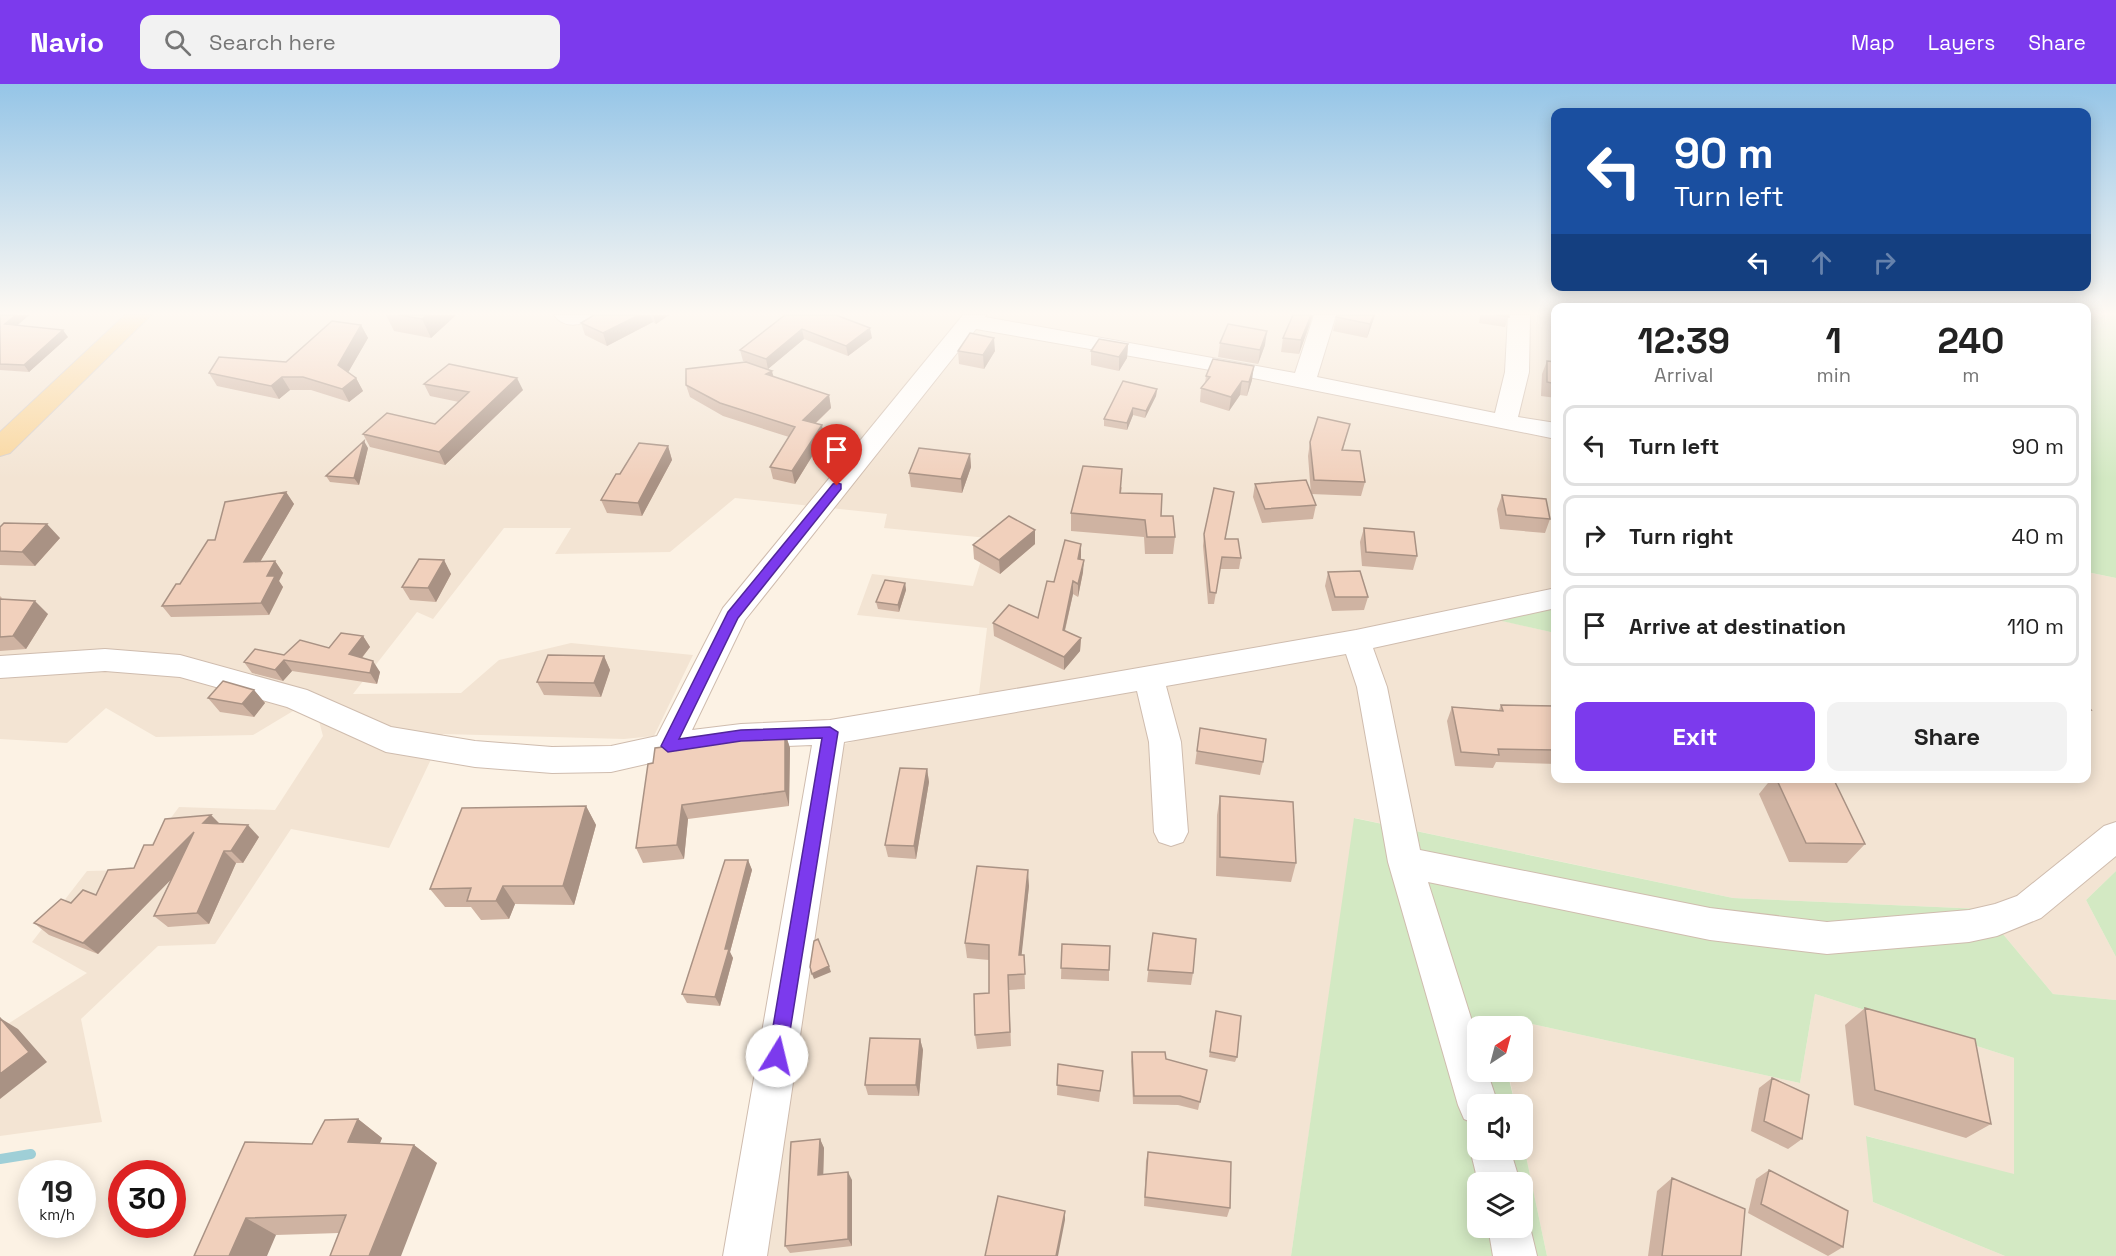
<!DOCTYPE html>
<style>
:root{--surface:#fff;--page:#f2f2f2;--text:#222;--muted:#767676;--line:#e0e0e0;--accent:#7c3aed}
body{margin:0;font-family:"Space Grotesk",sans-serif;background:var(--page);color:var(--text);height:100vh;display:flex;flex-direction:column;font-size:22px;white-space:nowrap}
*{box-sizing:border-box;margin:0}
p{font-size:20px;color:var(--muted)}
.icon{flex:none;width:33px;height:33px;fill:none;stroke:currentColor;stroke-width:2;stroke-linecap:round;stroke-linejoin:round}
.map{position:relative;flex:1;overflow:hidden}
.side{position:absolute;left:1551px;top:219px;width:540px;height:480px;display:flex;flex-direction:column;background:var(--surface);border-radius:12px;box-shadow:0 3px 15px #0003}
.side>*{flex:none}
.banner{position:absolute;left:1551px;top:24px;width:540px;height:183px;border-radius:12px;box-shadow:0 3px 15px #0003;background:#1a4fa0;color:#fff;overflow:hidden}
.needle{width:39px;rotate:36deg}
.buttons{position:absolute;left:1467px;top:932px;display:grid;gap:12px}
.buttons a{display:grid;place-items:center;width:66px;height:66px;border-radius:12px;background:var(--surface);box-shadow:0 3px 15px #0003;font-size:30px}
.speed{position:absolute;left:18px;top:1076px;display:flex;gap:12px;font-size:30px;font-weight:700;text-align:center}
.speed>*{display:grid;place-content:center;width:78px;height:78px;border-radius:50%;background:var(--surface);box-shadow:0 3px 15px #0003;line-height:1}
.speed small{font-size:15px;font-weight:400}
.speed .limit{border:9px solid #d22;background:#fff;color:#111}
.pin{position:absolute;display:grid;place-items:center;width:51px;height:51px;color:#fff;margin:-62px -26px;border-radius:50% 50% 50% 0;rotate:-45deg;box-shadow:0 0 6px #0007}
.pin .icon{rotate:45deg}
.me{position:absolute;width:66px;margin:-33px;rotate:9deg;stroke-linejoin:round;filter:drop-shadow(0 0 4px #0008)}
.turn{display:flex;align-items:center;gap:21px;height:126px;padding:0 24px;font-size:27px}
.turn .icon{width:78px;height:78px;stroke-width:2.5}
.turn b{display:block;font-size:42px;line-height:51px}
.lanes{display:flex;align-items:center;height:57px;padding:0 24px;background:#0003;justify-content:center;gap:30px;direction:ltr}
.lanes .off{opacity:.35}
.eta{display:flex;justify-content:space-evenly;align-items:center;height:102px;text-align:center}
.eta b{font-size:36px;font-weight:700;line-height:42px}
.action{display:flex;gap:12px;margin-top:auto;padding:12px 24px}
.action a{flex:1;height:69px;border-radius:12px;background:var(--accent);color:#fff;font-size:24px;font-weight:700;line-height:69px;text-align:center}
.action a+a{background:var(--page);color:var(--text)}
ul{padding:0;list-style:none}
li{display:flex;align-items:center;gap:18px;height:81px;margin:0 12px 9px;padding:0 12px;border:3px solid var(--line);border-radius:12px}
li div{flex:1}
li b{display:block;font-size:22px}
li em{font-style:normal}
header{display:flex;align-items:center;gap:36px;box-sizing:border-box;height:84px;padding:0 30px;background:var(--accent);color:#fff}
header strong{font-size:28px}
nav{display:flex;gap:33px;margin-inline-start:auto;font-size:21px}
.search{width:420px;height:54px;background:var(--page);display:flex;align-items:center;gap:15px;box-sizing:border-box;padding:0 21px;border-radius:12px;color:var(--muted);font-size:22px}
.map>svg:first-child{display:block}
.residential{fill:#f3e4d3}
.green{fill:#d3e9c3;fill-rule:evenodd}
.lines{fill:none;stroke-linecap:round;stroke-linejoin:round}
.stream{stroke:#9fcfd7;stroke-width:10}
.street-casing{stroke:#cfbcae;stroke-width:2}
.primary-casing{stroke:#d8d0cc;stroke-width:2}
.street{fill:#fff;fill-rule:evenodd}
.primary{fill:#f9d69d;fill-rule:evenodd}
.wall{fill:#cfb3a2}
.shaded-wall{fill:#a99284}
.building{fill:#f1d0bc;stroke:#a99284;stroke-width:1.5}
.route{fill:#7c3aed;stroke:#51269a;stroke-width:1.5}
</style>
<header>
<strong>Navio</strong>
<div class="search"><svg class="icon" aria-label="search" viewBox="0 0 24 24"><circle cx="10" cy="10" r="6"/><path d="M15 15l6 6"/></svg>Search here</div>
<nav><a>Map</a><a>Layers</a><a>Share</a></nav>
</header>
<div class="map">
<svg width="2116" height="1172" viewBox="0 0 2116 1172">
<rect width="100%" height="100%" fill="#fcf2e4"/>
<path class="residential" d="M0,231H1555V517L1482,532L1555,549L1556,694H2086L2087,488L2116,494V787L2086,816L2116,873V916L2053,910L1982,825L1733,814L1355,734L1291,1172H759L842,661L978,618L987,544L857,531L872,490L973,502L988,454L884,444L887,430L735,414L670,468L555,470L571,444H504L433,535L417,528L353,610L461,609L499,576L571,559L693,571L654,652L624,655L443,650L389,764L291,745L215,860L158,862L81,935L102,1038L0,1052V945L87,889L32,858L87,787L132,786L179,723L275,726L323,652L313,615L253,651L156,653L106,624L67,659L0,655Z
M1815,910L2014,974V1091L1867,1052L1873,1118L2005,1172H1547L1523,1058L1522,1020H1515L1508,987H1522V942H1498L1496,932L1800,999Z"/>
<path class="green" d="M2087,231H2116V494L2087,488Z
M1555,517V549L1480,532Z
M1354,734L1733,814L1982,825L2053,910L2116,916V1172H2005L1873,1118L1866,1052L2014,1090V974L1815,910L1800,999L1496,932L1498,942H1478V987H1507L1515,1020H1478V1065H1522L1523,1058L1547,1172H1291ZM1478,1098H1522V1143H1478Z
M2116,787V873L2086,816Z"/>
<g class="lines">
<path class="stream" d="M0,1075L31,1070"/>
<g class="street-casing">
<path id="street" d="M554,231H592C583,244 563,244 554,231Z
M963,231H986L985,233L1295,289L1314,231H1336L1317,293L1495,329L1505,288L1508,231H1530L1529,288L1518,333L1556,339V355L1233,290L976,245L745,536L692,646L741,640L830,636L1081,594L1356,546L1556,504V524L1373,564L1387,603L1420,766L1710,824L1827,838L1969,826L1995,820L2017,812L2104,742L2116,738V772L2041,834L1997,852L1969,858L1827,870L1710,856L1428,798L1478,956V987H1487L1498,1020H1478V1041L1464,1035L1458,1021L1388,778L1357,603L1346,570L1166,602L1181,658L1188,748L1183,758L1171,762L1159,758L1154,748L1149,658L1137,607L844,658L767,1172H723L812,661L741,664L668,675L611,688L552,689L475,683L386,668L287,623L180,593L105,587L0,594V572L105,565L180,571L307,606L391,643L475,657L552,663L611,662L657,652L723,524Z
M1478,1050V1065H1510L1520,1098H1478L1470,1065Z
M1522,1127L1530,1143L1537,1172H1493L1488,1143H1522Z"/>
</g>
<g class="primary-casing">
<path id="primary" d="M125,231H151L10,369L0,372V348Z"/>
</g>
<use href="#street" class="street"/>
<use href="#primary" class="primary"/>
</g>
<path class="wall" d="M0,231H29L17,241L68,253L29,288L0,286Z
M386,231H456L431,254L394,247Z
M594,231H669L656,240L653,238L607,262L585,251L581,239Z
M785,231L843,233L872,254L848,272L804,255L768,285L774,293L829,311L831,324L816,339L824,353L795,400L773,395L770,383L789,353L723,332L690,313L686,301L766,285L743,277L740,266Z
M1293,231H1313L1299,270L1281,268L1283,254Z
M1337,231H1375L1367,254L1333,247Z
M1480,231H1509L1505,243L1479,239Z
M361,241L368,254L348,288L356,294L363,307L349,318L311,306H290L279,315L217,302L209,289L286,278Z
M1220,259L1265,261L1258,280L1218,273Z
M1128,260L1127,274L1119,287L1091,281V267Z
M958,267H995L984,285L959,280Z
M1547,277L1556,278V314L1541,312L1542,290Z
M1206,292L1252,296L1247,312L1240,311L1229,327L1200,318L1201,304L1205,299Z
M424,300L523,306L445,381L370,363L363,350L435,340L459,318L430,312Z
M1157,305L1156,312L1145,334L1133,331L1127,346L1104,342V335Z
M1346,354L1343,366L1365,398L1361,412L1311,410L1308,372L1310,358Z
M668,362L672,376L642,432L607,429L601,416L620,390Z
M368,364L359,401L330,398L326,392Z
M970,370L971,383L962,409L911,403L909,389Z
M1255,400L1316,421L1313,435L1262,439L1253,413Z
M1122,403L1121,409L1161,432L1175,453L1173,470H1145L1144,453L1071,447V429Z
M286,408L294,420L260,478L275,477L283,489L279,497L283,503L269,531L171,533L162,522L215,456Z
M1502,411L1550,435L1545,449L1500,445L1497,425Z
M0,443L60,454L35,482L0,481Z
M1364,444L1417,472L1413,486L1362,482L1360,458Z
M1035,446V460L1000,490L974,475L973,461Z
M1204,450L1226,455L1241,474L1239,485H1220L1214,520H1208L1203,462Z
M1081,460V475L1083,488L1078,513L1073,510L1065,547L1081,554L1080,567L1064,586L994,552L993,539L1038,534L1054,498Z
M444,476L451,490L436,518L410,516L402,503Z
M1328,488L1368,513L1364,526L1332,527L1325,502Z
M905,499L906,506L899,528L878,525L876,518Z
M0,512L2,514L1,515L48,530L26,565L0,567Z
M363,552L370,563L362,574L380,588L377,600L292,587L283,597L252,589L244,578L329,564Z
M604,572L610,586L601,613L544,611L537,598Z
M254,606L265,619L254,633L220,628L208,614Z
M1501,621L1556,622V680L1496,678L1493,684L1455,682L1447,637L1452,623L1499,626Z
M1200,644L1263,678L1260,691L1195,680Z
M785,649L790,664L789,722L688,735L684,775L643,779L636,764L653,679Z
M927,685L929,698L916,775L888,773L885,761Z
M1772,694H1833L1865,760L1847,779L1789,778L1759,710Z
M1220,712L1296,779L1291,798L1216,792L1217,731Z
M586,722L596,741L574,821L515,820L509,835L481,836L471,823H445L430,805Z
M211,731L219,740L259,753L243,779H236L209,840L168,843L154,832L171,795L98,870L49,851L34,839L71,819L96,811L134,784L153,761Z
M748,776L752,786L730,868L733,874L720,922L687,919L682,910Z
M1029,802L1021,871H1024L1025,905L1009,906L1011,962L977,965L975,951L989,909V876L967,874L965,859Z
M1153,849L1193,889L1191,901L1147,898Z
M1062,860L1109,886V897L1061,895Z
M1865,924L1991,1040L1966,1054L1854,1021L1845,941Z
M1216,927L1237,973L1235,978L1209,973Z
M920,955L923,966L919,1012L868,1011L865,1001Z
M1132,968L1166,975L1207,986L1198,1026L1178,1021L1133,1020L1131,977Z
M1058,980L1103,987L1099,1018L1057,1011Z
M1772,994L1802,1055L1788,1065L1751,1047L1759,1004Z
M358,1035L382,1054L380,1059L414,1061L437,1079L339,1149L276,1151L194,1172L312,1060Z
M820,1055L824,1064L823,1090L852,1096V1162L790,1169L785,1162Z
M1148,1068L1230,1124L1227,1133L1144,1122L1146,1077Z
M1769,1086L1843,1163L1828,1172L1748,1129L1756,1095Z
M1672,1094L1741,1172H1648L1657,1107Z"/>
<path class="shaded-wall" d="M16,231H29L11,247L5,240Z
M427,231H456L431,254L422,235Z
M639,231H650L653,238L607,262L603,249Z
M653,231H669L656,240Z
M1311,231H1313L1299,270L1301,256Z
M1374,231H1375L1367,254L1370,240Z
M361,241L368,254L345,294L338,281Z
M870,244L872,254L848,272L846,262Z
M802,245L804,255L768,285L766,275Z
M63,246L68,253L29,288L24,281Z
M1267,247L1265,261L1258,280L1260,266Z
M994,254L995,267L984,285L983,271Z
M1128,260L1127,274L1119,287V273Z
M1254,282L1252,296L1247,312L1249,298Z
M772,287L775,299L766,290Z
M282,293L290,306L279,315L271,302Z
M356,294L363,307L349,318L342,305Z
M517,294L523,306L445,381L439,368Z
M1242,297L1240,311L1229,327L1231,313Z
M1157,305L1156,312L1145,334L1146,327Z
M829,311L831,324L806,348L803,336Z
M1133,324V331L1127,346V339Z
M822,341L824,353L795,400L792,387Z
M364,357L368,364L359,401L354,394Z
M668,362L672,376L642,432L638,419Z
M970,370L971,383L962,409L961,395Z
M286,408L294,420L253,490L244,478Z
M47,440L60,454L35,482L22,468Z
M1035,446V460L1000,490L999,476Z
M1081,460V473L1078,488V475Z
M444,476L451,490L436,518L428,504Z
M1084,476L1083,488L1078,513V500Z
M275,477L283,489L279,497L283,503L269,531L261,519L267,492Z
M1073,497V510L1062,558L1063,546Z
M905,499L906,506L899,528L898,521Z
M35,517L48,530L26,565L13,552Z
M363,552L370,563L356,581L349,570Z
M1081,554L1080,567L1064,586V573Z
M604,572L610,586L601,613L594,599Z
M284,576L292,587L283,597L275,586Z
M373,577L380,588L377,600L370,589Z
M254,606L265,619L254,633L242,620Z
M785,649L790,664L789,722L785,707Z
M927,685L929,698L916,775L914,762Z
M682,721L688,735L684,775L677,761Z
M586,722L596,741L574,821L563,802Z
M211,731L223,743L203,739Z
M248,741L259,753L243,779L231,767Z
M194,748L206,760L98,870L83,859Z
M224,767L236,779L209,840L197,829Z
M748,776L752,786L730,868L733,874L720,922L715,913L725,865Z
M1028,786L1029,802L1020,886L1019,871Z
M503,802L515,820L509,835L496,817Z
M829,882L831,888L814,895L812,890Z
M0,934L18,945L47,978L0,1015Z
M920,955L923,966L919,1012L916,1001Z
M358,1035L382,1054L373,1076L348,1058Z
M820,1055L824,1064L823,1100L818,1091Z
M414,1061L437,1079L401,1172H369Z
M848,1088L852,1096V1162L848,1155Z
M1065,1127V1136L1058,1172H1056Z
M246,1134L276,1151L267,1172H229Z"/>
<path class="building" d="M0,231H16L5,240L63,246L24,281L0,280Z
M399,231H427L422,235Z
M594,231H639L603,249L581,239Z
M785,231H836L870,244L846,262L802,245L766,275L740,266Z
M1293,231H1311L1301,256L1283,254Z
M1337,231H1374L1370,240L1336,233Z
M1496,231H1509V233Z
M332,237L361,241L338,281L356,294L342,305L303,293H282L271,302L209,289L219,273L286,278Z
M1228,240L1267,247L1260,266L1220,259Z
M970,249L994,254L983,271L958,267Z
M1099,255L1128,260L1119,273L1091,267Z
M1213,275L1254,282L1249,298L1242,297L1231,313L1201,304L1210,293L1206,292Z
M1547,277L1556,278V300L1547,298Z
M746,278L772,287L766,290L829,311L803,336L822,341L792,387L770,383L795,343L720,319L686,301V285Z
M449,280L517,294L439,368L363,350L387,329L435,340L469,308L424,300Z
M1123,297L1157,305L1146,327L1133,324L1127,339L1104,335Z
M1318,333L1350,340L1342,366L1360,367L1365,398L1314,396L1310,358Z
M364,357L354,394L326,392Z
M639,359L668,362L638,419L601,416L616,390H620Z
M919,364L970,370L961,395L909,389Z
M1083,382L1122,385L1120,409L1162,410L1161,432H1173L1175,453H1147L1145,436L1071,429Z
M1306,396L1316,421L1265,425L1255,400Z
M1214,404L1234,408L1225,455H1238L1241,474L1222,473L1216,509L1210,508L1204,450Z
M286,408L244,478L275,477L267,492H275L261,519L162,522L176,500H180L208,456H215L225,418Z
M1502,411L1546,415L1550,435L1506,431Z
M1009,432L1035,446L999,476L973,461Z
M4,439L47,440L22,468L0,467V443Z
M1364,444L1414,448L1417,472L1366,468Z
M1065,456L1081,460L1078,475L1084,476L1078,500L1073,497L1063,546L1081,554L1064,573L993,539L1009,521L1038,534L1047,497L1054,498Z
M419,475L444,476L428,504L402,503Z
M1360,487L1368,513H1335L1328,488Z
M885,496L905,499L898,521L876,518Z
M0,515L35,517L13,552L0,553Z
M341,549L363,552L349,570L373,577L370,589L284,576L275,586L244,578L255,565L284,571L300,556L329,564Z
M548,571L604,572L594,599L537,598Z
M223,597L254,606L242,620L208,614Z
M2086,620L2091,626H2086Z
M1501,621L1556,622V666L1498,665L1499,671L1461,668L1452,623L1503,627Z
M1200,644L1266,655L1263,678L1197,667Z
M785,649V707L682,721L677,761L636,764L648,680L653,679L655,664Z
M900,684L927,685L914,762L885,761Z
M1776,694H1833L1865,760L1806,759Z
M1220,712L1293,718L1296,779L1220,773Z
M586,722L563,802H503L496,817H467L471,804L430,805L462,724Z
M211,731L203,739L248,741L231,767H224L197,829L154,832L194,748L83,859L34,839L61,815L71,819L83,806L96,811L108,786L134,784L144,761H153L165,735Z
M725,776H748L725,865H729L715,913L682,910Z
M977,782L1028,786L1019,871H1024L1025,890L1008,891L1010,948L975,951L974,910L989,909V861L965,859Z
M1153,849L1196,855L1193,889L1148,886Z
M818,855L829,882L812,890L810,883L814,857Z
M1062,860L1110,862L1109,886L1061,884Z
M1865,924L1975,955L1991,1040L1875,1006Z
M1216,927L1241,932L1237,973L1210,968Z
M0,934L29,968L0,990Z
M870,954L920,955L916,1001H865Z
M1132,968H1165L1166,975L1207,986L1200,1018L1180,1012H1134Z
M1058,980L1103,987L1100,1007L1057,1001Z
M1772,994L1809,1011L1802,1055L1764,1037Z
M358,1035L348,1058L414,1061L369,1172H330L346,1131L246,1134L229,1172H194L245,1058L312,1060L325,1036Z
M820,1055L818,1091L848,1088V1155L785,1162L791,1058Z
M1148,1068L1231,1078L1230,1124L1145,1113Z
M1769,1086L1848,1127L1843,1163L1761,1120Z
M1672,1094L1745,1125L1741,1172H1662Z
M998,1112L1065,1127L1056,1172H985Z"/>
<linearGradient id="sky" x2="0" y2="1"><stop stop-color="#95c5e7"/><stop offset="0.58" stop-color="#fef9f3"/><stop offset="1" stop-color="#fef9f3" stop-opacity="0"/></linearGradient>
<rect width="2116" height="395" fill="url(#sky)"/>
<path class="route" d="M837,399L841,400V405L738,534L679,655L741,646L830,643L838,648L786,972L783,978L777,980L771,978L768,972L822,654L741,657L668,668L661,662L728,528L833,400Z"/>
</svg>
<div class="buttons">
<a><svg class="needle" viewBox="-14 -14 28 28"><path d="M0-13l5 13h-10z" fill="#e53935"/><path d="M0 13l5-13h-10z" fill="#767676"/></svg></a>
<a><svg class="icon" aria-label="sound" viewBox="0 0 24 24"><path d="M4 9h4l5-4v14l-5-4H4zM17 9q2 3 0 6"/></svg></a>
<a><svg class="icon" aria-label="layers" viewBox="0 0 24 24"><path d="M12 4l9 5-9 5-9-5zM3 14l9 5 9-5"/></svg></a>
</div>
<div class="speed"><div>19<small>km/h</small></div><div class="limit">30</div></div>
<div class="pin" style="left:837px;top:402px;background:#d93025"><svg class="icon" aria-label="arrive" viewBox="0 0 24 24"><path d="M6 21V4h12l-3 4 3 4H6"/></svg></div>
<svg class="me" style="left:777px;top:972px" viewBox="-20 -20 40 40"><circle r="19" fill="#fff"/><path d="M0-13L10 11 0 6-10 11z" fill="#7c3aed"/></svg>
<div class="banner">
<div class="turn"><svg class="icon" aria-label="left" viewBox="0 0 24 24"><path d="M17 20v-9H6M10 6l-5 5 5 5"/></svg><div><b>90 m</b>Turn left</div></div>
<div class="lanes"><svg class="icon" aria-label="left" viewBox="0 0 24 24"><path d="M17 20v-9H6M10 6l-5 5 5 5"/></svg><svg class="icon off" aria-label="ahead" viewBox="0 0 24 24"><path d="M12 20V5M6 11l6-6 6 6"/></svg><svg class="icon off" aria-label="right" viewBox="0 0 24 24"><path d="M7 20v-9h11M14 6l5 5-5 5"/></svg></div>
</div>
<section class="side">
<div class="eta">
<div><b>12:39</b><p>Arrival</p></div>
<div><b>1</b><p>min</p></div>
<div><b>240</b><p>m</p></div>
</div>
<ul>
<li><svg class="icon" aria-label="left" viewBox="0 0 24 24"><path d="M17 20v-9H6M10 6l-5 5 5 5"/></svg><div><b>Turn left</b></div><em>90 m</em></li>
<li><svg class="icon" aria-label="right" viewBox="0 0 24 24"><path d="M7 20v-9h11M14 6l5 5-5 5"/></svg><div><b>Turn right</b></div><em>40 m</em></li>
<li><svg class="icon" aria-label="arrive" viewBox="0 0 24 24"><path d="M6 21V4h12l-3 4 3 4H6"/></svg><div><b>Arrive at destination</b></div><em>110 m</em></li>
</ul>
<div class="action"><a>Exit</a><a>Share</a></div>
</section>
</div>
